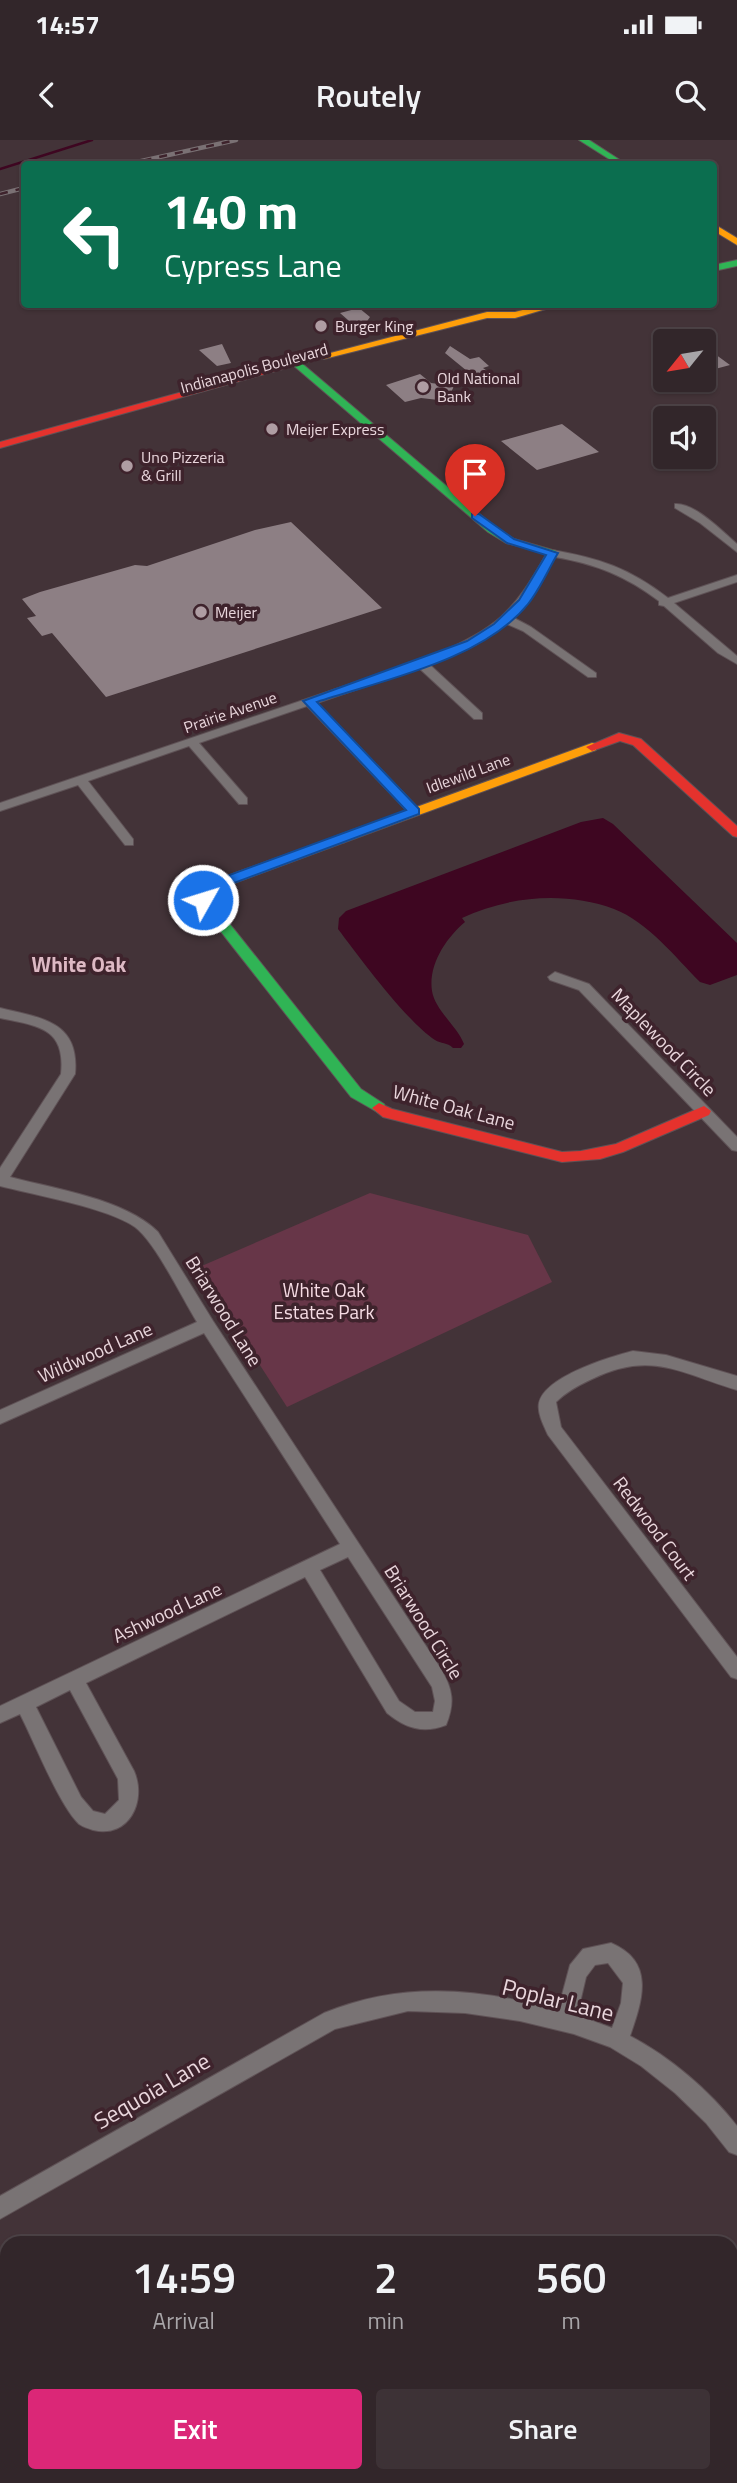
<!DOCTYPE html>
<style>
:root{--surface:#32262a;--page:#3d3236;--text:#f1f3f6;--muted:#a8a5a8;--line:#4d4347;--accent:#db2777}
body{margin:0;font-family:"Titillium Web",sans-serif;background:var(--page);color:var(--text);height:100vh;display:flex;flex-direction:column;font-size:26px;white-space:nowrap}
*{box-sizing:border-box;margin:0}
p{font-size:23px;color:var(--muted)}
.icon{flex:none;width:38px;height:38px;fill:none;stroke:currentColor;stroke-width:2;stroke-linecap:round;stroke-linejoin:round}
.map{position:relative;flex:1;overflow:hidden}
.panel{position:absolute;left:0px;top:2096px;width:738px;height:247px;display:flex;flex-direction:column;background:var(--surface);border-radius:21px 21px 0 0;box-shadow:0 2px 5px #0004,0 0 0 2px var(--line)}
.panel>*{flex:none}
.guide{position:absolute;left:21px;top:21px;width:696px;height:147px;border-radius:7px;box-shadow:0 2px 5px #0004,0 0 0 2px var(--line);background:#0b6e4f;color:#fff;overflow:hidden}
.needle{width:46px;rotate:240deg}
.tools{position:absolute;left:653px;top:189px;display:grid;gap:14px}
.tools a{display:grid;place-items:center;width:63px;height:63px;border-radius:7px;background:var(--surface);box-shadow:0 2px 5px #0004,0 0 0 2px var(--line);font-size:35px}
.pin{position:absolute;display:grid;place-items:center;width:60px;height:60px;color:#fff;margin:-72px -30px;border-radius:50% 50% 50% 0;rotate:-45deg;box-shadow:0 0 7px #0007}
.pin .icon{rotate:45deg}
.me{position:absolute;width:77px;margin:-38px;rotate:51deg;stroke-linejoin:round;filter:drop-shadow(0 0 5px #0008)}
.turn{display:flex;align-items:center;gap:24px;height:147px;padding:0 28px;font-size:32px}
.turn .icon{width:91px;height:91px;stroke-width:2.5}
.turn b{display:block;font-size:49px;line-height:60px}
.eta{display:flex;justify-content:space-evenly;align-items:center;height:119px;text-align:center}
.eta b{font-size:42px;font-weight:600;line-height:49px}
.cta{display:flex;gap:14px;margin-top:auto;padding:14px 28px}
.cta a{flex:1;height:80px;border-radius:7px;background:var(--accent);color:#fff;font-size:28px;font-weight:600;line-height:80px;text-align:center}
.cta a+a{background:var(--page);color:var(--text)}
.status{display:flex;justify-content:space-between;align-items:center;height:49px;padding:0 35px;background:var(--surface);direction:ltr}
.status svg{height:19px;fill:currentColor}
header{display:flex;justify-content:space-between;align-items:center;height:91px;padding:0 28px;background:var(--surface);font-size:32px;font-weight:600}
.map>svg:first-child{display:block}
.green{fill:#673648}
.water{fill:#3e0621}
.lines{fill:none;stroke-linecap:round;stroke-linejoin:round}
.stream{stroke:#3e0621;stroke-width:2.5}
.building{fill:#8d7f84}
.street-casing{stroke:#5f5256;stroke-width:2}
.fast-casing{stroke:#5f5256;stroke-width:2}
.slow-casing{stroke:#5f5256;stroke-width:2}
.jam-casing{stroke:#5f5256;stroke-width:2}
.street{fill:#797374;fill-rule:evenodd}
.fast{fill:#30b455;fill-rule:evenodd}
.slow{fill:#ff9f0a;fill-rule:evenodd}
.jam{fill:#e5322d;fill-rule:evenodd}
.rail-casing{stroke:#7a7174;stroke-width:4.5}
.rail{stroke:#3e232c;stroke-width:2.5;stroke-dasharray:8;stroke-linecap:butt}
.route{fill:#1a73e8;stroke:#114b97;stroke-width:2}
.poi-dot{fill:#af9da3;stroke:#3e232c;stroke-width:2.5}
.labels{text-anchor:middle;stroke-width:7;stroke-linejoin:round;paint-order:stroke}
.far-poi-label{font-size:16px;fill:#e9d6dc;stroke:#3e232c;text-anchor:start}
.far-street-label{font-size:16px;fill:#e9d6dc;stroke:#3e232c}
.street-label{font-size:19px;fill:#e9d6dc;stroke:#3e232c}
.park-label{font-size:19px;fill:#f6dce4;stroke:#3e232c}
.neighbourhood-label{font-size:21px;font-weight:bold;fill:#ddb9c4;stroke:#3e232c}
.near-street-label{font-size:23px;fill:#e9d6dc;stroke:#3e232c}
</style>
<div class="status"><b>14:57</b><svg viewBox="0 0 49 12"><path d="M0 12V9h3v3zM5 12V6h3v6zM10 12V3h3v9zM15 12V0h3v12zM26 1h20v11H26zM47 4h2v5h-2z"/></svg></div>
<header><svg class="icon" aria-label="back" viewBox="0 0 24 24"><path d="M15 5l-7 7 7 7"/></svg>Routely<svg class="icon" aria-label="search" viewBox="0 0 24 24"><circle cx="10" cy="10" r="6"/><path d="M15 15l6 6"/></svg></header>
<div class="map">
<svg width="737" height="2343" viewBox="0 0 737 2343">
<rect width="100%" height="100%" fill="#433338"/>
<path class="green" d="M370,1053L528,1095L552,1142L287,1267L197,1128Z"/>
<path class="water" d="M603,678L613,684L737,803V835L710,845L700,842C675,817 648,782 614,769C565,751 509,756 462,778L465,782C446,798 428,825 432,851C435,870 457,886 464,904L461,908H453C447,902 441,904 435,900C407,882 359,817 338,789L339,778L346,771L581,682Z"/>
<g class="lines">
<path class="stream" d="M0,29L92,0"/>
</g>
<path class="building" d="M359,168L370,177L365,184L356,187L340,173Z
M222,204L231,223L217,226L199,210Z
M450,206L470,219L479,217L489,226L483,228L493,235L478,240L445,213Z
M704,206L730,225L704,232Z
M420,234L431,243L454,246L447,261L421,258L405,262L386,245Z
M562,284L599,312L537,330L501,301Z
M291,382L382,468L106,557L52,493L42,496L27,478L36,476L22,459L40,452L135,425L147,426L255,390Z"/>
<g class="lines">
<g class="street-casing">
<path id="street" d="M675,364C694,362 723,392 737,404V412L700,383L675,368Z
M552,410C599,418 629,428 668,458L737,435V442L674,463L737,516V524L718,513L664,466L659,465V461C626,436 596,424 555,417L533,455L514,478L531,487L596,533V537H588L523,491L507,484L477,504L429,524L482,573V579H474L419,528L317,563L418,668V674H410L307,566L199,603L247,658V664H239L189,606L88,641L133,699V705H125L78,645L0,671V663L433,516C497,487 512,475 547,413Z
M555,832L589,844L737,997V1011L732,1010L579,850L550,840L548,837Z
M0,868C41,878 80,881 75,934L10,1037C55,1049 125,1059 158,1092L213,1181L441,1529C453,1550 455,1563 446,1585C423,1594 405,1588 387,1573L305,1437L86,1543L134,1631C147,1661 129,1699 93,1690C88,1688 83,1687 79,1684C59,1665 34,1601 20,1574L0,1583V1566L340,1404L204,1193L0,1284V1270L197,1182C182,1158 156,1103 135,1087C108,1068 35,1055 0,1046V1028L61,934C66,887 37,886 0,878ZM348,1417L432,1547L435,1561L433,1572H415L399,1561L320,1430ZM70,1550L118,1639L119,1660L105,1674L93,1671L81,1657L36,1567Z
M633,1211L666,1215L737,1236V1250C680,1233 651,1210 592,1239C579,1245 566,1252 556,1262L561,1287L737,1517V1539L731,1537L548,1295C544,1286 537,1273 539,1263C545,1236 610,1217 633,1211Z
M611,1803C656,1822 642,1861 630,1896C670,1917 709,1950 737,1986V2015L729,2012L706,1983L675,1953L641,1926L610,1907L574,1894L520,1881L465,1873L408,1871L335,1889L0,2079V2056L324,1873C402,1841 478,1848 558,1870L570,1825L583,1809ZM608,1823L623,1843L621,1863L612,1888L577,1875L586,1837L595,1825Z
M222,2336H253L250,2343H219Z"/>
</g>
<g class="fast-casing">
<path id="fast" d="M579,0H589L626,24H617Z
M737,120V126L714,131V125Z
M293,221H299L496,388L514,399L556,411V415L506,403L488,392L293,225Z
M341,695L345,696V702L215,750L209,754L210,759L361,949L384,964L386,968L384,972L379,973L351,957L196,760L197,753L205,744Z"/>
</g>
<g class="slow-casing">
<path id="slow" d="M714,84L737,98V105L714,91Z
M546,164H563L515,178H487L324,219L319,216L487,172H515Z
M592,603L596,604V610L345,702L341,703L335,699L337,696Z"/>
</g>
<g class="jam-casing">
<path id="jam" d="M321,214L329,216L0,308V302Z
M619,593L641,599L737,686V697L733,696L633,605L620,601L592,611L586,607Z
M379,963L392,969L562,1012L581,1011L616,1004L704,966L711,971L709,975L623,1012L600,1019L562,1022L383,977L372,968Z"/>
</g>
<use href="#street" class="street"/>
<use href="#fast" class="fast"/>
<use href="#slow" class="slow"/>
<use href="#jam" class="jam"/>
<g class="rail-casing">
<path id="rail" d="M128,24L236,0
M0,54L24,48"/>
</g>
<use href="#rail" class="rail"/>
</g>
<path class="route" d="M472,374H479L514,399L558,413C548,430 540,449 528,464C483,520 383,540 317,562L419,669V674L215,750L208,763H199L197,753L205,744L406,670L303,561L467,501L494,484L519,460L546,415L507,403L472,378Z"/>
<g class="poi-dot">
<circle cx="321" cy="186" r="7"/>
<circle cx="423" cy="247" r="7"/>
<circle cx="272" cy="289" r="7"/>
<circle cx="127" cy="326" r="7"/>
<circle cx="201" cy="472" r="7"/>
</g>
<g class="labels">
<g class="far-poi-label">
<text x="335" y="192">Burger King</text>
<text x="437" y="244">Old National<tspan x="437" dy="18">Bank</tspan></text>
<text x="286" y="295">Meijer Express</text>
<text x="141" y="323">Uno Pizzeria<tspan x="141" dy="18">&amp; Grill</tspan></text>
<text x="215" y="478">Meijer</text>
</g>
<g class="far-street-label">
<text transform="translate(254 228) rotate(-15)" y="6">Indianapolis Boulevard</text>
<text transform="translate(230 572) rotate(-19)" y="6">Prairie Avenue</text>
<text transform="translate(468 633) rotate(-20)" y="6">Idlewild Lane</text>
</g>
<g class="street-label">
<text transform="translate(664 902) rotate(46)" y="7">Maplewood Circle</text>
<text transform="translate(454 967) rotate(15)" y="7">White Oak Lane</text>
<text transform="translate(224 1171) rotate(58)" y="7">Briarwood Lane</text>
<text transform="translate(95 1212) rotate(-24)" y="7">Wildwood Lane</text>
<text transform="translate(655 1388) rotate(53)" y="7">Redwood Court</text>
<text transform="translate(167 1472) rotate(-25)" y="7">Ashwood Lane</text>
<text transform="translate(424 1482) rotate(58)" y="7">Briarwood Circle</text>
</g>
<g class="park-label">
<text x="324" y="1157">White Oak<tspan x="324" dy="22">Estates Park</tspan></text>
</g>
<g class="neighbourhood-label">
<text x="79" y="832">White Oak</text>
</g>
<g class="near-street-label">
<text transform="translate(558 1860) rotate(14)" y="8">Poplar Lane</text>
<text transform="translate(152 1951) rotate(-30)" y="8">Sequoia Lane</text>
</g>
</g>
</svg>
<div class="tools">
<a><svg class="needle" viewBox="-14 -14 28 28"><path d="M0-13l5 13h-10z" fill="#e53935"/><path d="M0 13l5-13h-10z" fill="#a8a5a8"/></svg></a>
<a><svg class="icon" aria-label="sound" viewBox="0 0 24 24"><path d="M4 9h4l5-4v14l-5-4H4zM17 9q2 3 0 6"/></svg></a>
</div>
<div class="pin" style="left:475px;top:376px;background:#d93025"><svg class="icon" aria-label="arrive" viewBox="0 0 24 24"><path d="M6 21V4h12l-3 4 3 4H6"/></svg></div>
<svg class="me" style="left:203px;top:760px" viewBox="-20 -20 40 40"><circle r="17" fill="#1a73e8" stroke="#fff" stroke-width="3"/><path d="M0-11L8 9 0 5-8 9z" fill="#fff"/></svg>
<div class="guide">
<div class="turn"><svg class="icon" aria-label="left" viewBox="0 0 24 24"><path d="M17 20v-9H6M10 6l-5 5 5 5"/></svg><div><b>140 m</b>Cypress Lane</div></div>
</div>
<section class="panel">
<div class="eta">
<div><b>14:59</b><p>Arrival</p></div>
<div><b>2</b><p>min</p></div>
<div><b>560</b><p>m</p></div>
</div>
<div class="cta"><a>Exit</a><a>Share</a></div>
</section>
</div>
